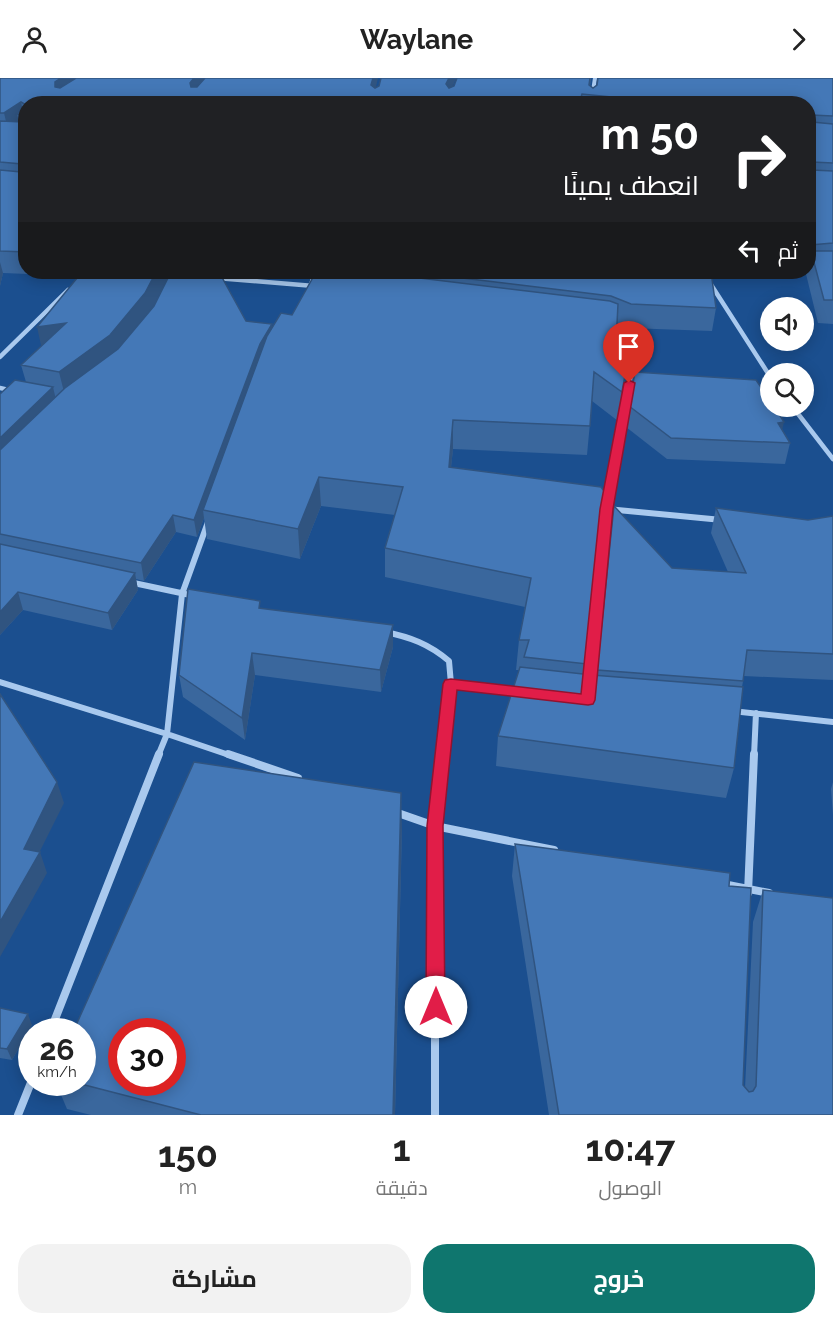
<!DOCTYPE html>
<html lang="ar">
<meta charset="utf-8">
<style>
:root{--surface:#fff;--page:#f2f2f2;--text:#222;--muted:#767676;--accent:#0f766e}
body{margin:0;font-family:Raleway,Cairo,sans-serif;background:var(--page);color:var(--text);direction:rtl;height:100vh;display:flex;flex-direction:column;font-size:22px;white-space:nowrap}
*{box-sizing:border-box;margin:0}
p{font-size:20px;color:var(--muted)}
.icon{flex:none;width:33px;height:33px;fill:none;stroke:currentColor;stroke-width:2;stroke-linecap:round;stroke-linejoin:round}
.map{position:relative;height:1037px;overflow:hidden;direction:ltr}
.drawer{display:flex;flex-direction:column;background:var(--surface);flex:1}
.drawer>*{flex:none}
.top-card{position:absolute;left:18px;top:18px;width:798px;height:183px;border-radius:24px;box-shadow:0 3px 15px #0003;direction:rtl;background:#202124;color:#fff;overflow:hidden}
.fabs{position:absolute;left:760px;top:219px;display:grid;gap:12px}
.fabs a{display:grid;place-items:center;width:54px;height:54px;border-radius:50%;background:var(--surface);box-shadow:0 3px 15px #0003;font-size:30px}
.speed{position:absolute;left:18px;top:940px;display:flex;gap:12px;font-size:30px;font-weight:700;text-align:center}
.speed>*{display:grid;place-content:center;width:78px;height:78px;border-radius:50%;background:var(--surface);box-shadow:0 3px 15px #0003;line-height:1}
.speed small{font-size:15px;font-weight:400}
.speed .limit{border:9px solid #d22;background:#fff;color:#111}
.pin{position:absolute;display:grid;place-items:center;width:51px;height:51px;color:#fff;margin:-62px -26px;border-radius:50% 50% 50% 0;rotate:-45deg;box-shadow:0 0 6px #0007}
.pin .icon{rotate:45deg}
.me{position:absolute;width:66px;margin:-33px;rotate:0deg;stroke-linejoin:round;filter:drop-shadow(0 0 4px #0008)}
.turn{display:flex;align-items:center;gap:21px;height:126px;padding:0 18px;font-size:27px}
.turn .icon{width:78px;height:78px;stroke-width:2.5}
.turn b{display:block;font-size:42px;line-height:51px}
.then{display:flex;align-items:center;height:57px;padding:0 18px;background:#0003;gap:12px;font-size:22px}
.eta{display:flex;justify-content:space-evenly;align-items:center;height:102px;text-align:center}
.eta b{font-size:36px;font-weight:700;line-height:42px}
.primary-button{display:flex;gap:12px;margin-top:auto;padding:12px 18px}
.primary-button a{flex:1;height:69px;border-radius:24px;background:var(--accent);color:#fff;font-size:24px;font-weight:700;line-height:69px;text-align:center}
.primary-button a+a{background:var(--page);color:var(--text)}
header{display:flex;justify-content:space-between;align-items:center;height:78px;padding:0 18px;background:var(--surface);font-size:27px;font-weight:700}
.map>svg:first-child{display:block}
.lines{fill:none;stroke-linecap:round;stroke-linejoin:round}
.minor-far3{stroke:#a9c9ee;stroke-width:4}
.minor-far2{stroke:#a9c9ee;stroke-width:4.5}
.minor-far1{stroke:#a9c9ee;stroke-width:6}
.minor{stroke:#a9c9ee;stroke-width:8}
.wall{fill:#3a679d}
.shaded-wall{fill:#305480}
.building{fill:#4478b7;stroke:#305480;stroke-width:1.5;fill-rule:evenodd}
.route{fill:#e11d48;stroke:#92132f;stroke-width:1.5}
</style>
<header><svg class="icon" aria-label="forward" viewBox="0 0 24 24"><path d="M9 5l7 7-7 7"/></svg>Waylane<svg class="icon" aria-label="person" viewBox="0 0 24 24"><circle cx="12" cy="8" r="4"/><path d="M4 21q1-7 8-7t8 7"/></svg></header>
<div class="map">
<svg width="833" height="1037" viewBox="0 0 833 1037">
<rect width="100%" height="100%" fill="#1b4f8f"/>
<g class="lines">
<path class="minor-far3" d="M591,26L595,0"/>
<path class="minor-far2" d="M706,196L765,194
M216,200L314,208
M710,205L771,300
M311,207L315,194
M610,246L625,253L637,263L613,396
M0,279L68,212
M0,310L13,313
M792,328L833,381"/>
<path class="minor-far1" d="M607,431L722,442
M129,504L195,518
M385,554C410,559 429,566 449,583L451,606
M0,604L167,656L182,516L208,444
M590,604L607,431L614,394
M732,633L833,644
M158,678L167,656L232,678
M443,678L451,606L519,614
M754,678L756,635"/>
<path class="minor" d="M228,676L298,700
M395,734L435,748L554,772
M723,806L769,815
M748,815L754,676
M50,954L159,676
M18,1037L32,1002
M435,1037V748L443,676"/>
</g>
<path class="wall" d="M0,0L376,10L456,0L452,8H454L457,0H591L590,8L593,10L833,0V246L818,245L806,196L807,194H808V26H26V194H156L246,243L273,250L292,237L316,194H711L716,230L712,253L628,250L617,245L615,285L623,314L618,343L592,323L587,377L453,371L451,389L601,409L586,597L596,598L610,453L614,428L672,490L728,494L711,455L716,430L808,442L833,438V602L744,598L742,609L734,690L726,720L496,688L498,658L519,592H516L519,562L525,529L385,499V470L395,437L321,428L300,481L207,461L204,440L197,459L176,454L144,503L136,501L138,512L112,552L23,532L0,557V316L26,304L21,287L41,268L82,194L76,198L3,195L0,208Z
M291,194H311L310,196Z
M629,328L782,353L790,365L785,386L667,381L626,349Z
M261,531L393,569L381,614L255,597L245,662L183,619L179,597Z
M833,704V737L831,711Z
M402,750L395,1037H91L67,1031L56,1005H82Z
M515,766L729,808L743,1007L745,1010L753,844L763,812L833,1037H549L512,798Z
M0,930L32,947L12,982L0,980Z"/>
<path class="shaded-wall" d="M61,0H96L59,26L55,9V4Z
M194,0H214L192,25L190,5Z
M373,0H378L372,26L371,7Z
M449,0H456L446,26V6Z
M21,24L24,38L17,36L20,48L9,56L4,35Z
M0,184L3,195L0,208Z
M75,194H82L76,198Z
M156,194H167L168,200L149,239L115,281L65,318L59,294Z
M66,245L42,272L37,249Z
M272,246L274,262L203,432L204,440L197,459L194,442L260,266Z
M627,286L623,314L618,343L622,314Z
M53,309L57,326L0,382V360Z
M453,342V371L448,418L449,389Z
M784,344L779,365L778,345Z
M319,399L321,428L300,481L298,451Z
M173,437L176,454L144,503L141,485Z
M135,495L138,512L112,552L108,535Z
M18,514L23,532L0,557V534Z
M393,547V569L381,614L380,592Z
M252,575L255,597L245,662L242,640Z
M57,704L64,725L39,775L40,774L47,795L0,879V844L24,771Z
M401,715L402,750L395,1037H393Z
M28,936L32,947L12,982L7,971Z"/>
<path class="building" d="M0,0H61L55,4V9L60,10L76,0H194L190,5L191,9H197L205,0H373L371,7L375,10L379,8L381,0H449L446,6L449,10L454,8L457,0H590L589,7L593,10L597,7L598,0H833V38L811,37L808,41V26H682L582,16L579,26H26V27L21,24L4,35H0Z
M26,27V174L0,173V92L21,94L25,90L22,86L0,84V43L23,44L25,38L17,36L24,31Z
M808,41L812,44L833,46V85L812,84L809,88L812,92L833,93V165L810,167L808,163Z
M811,173H833V222H824Z
M82,194H156L145,215L110,257L59,294L21,287L66,245L37,249Z
M171,194H219L246,243L272,246L260,266L194,442L173,437L141,485L0,456V372L65,310L118,271L154,228Z
M316,194H370L610,223L618,226L615,285L627,286L622,314L594,294L590,348L453,342L449,389L601,409L604,413L587,586L524,579L529,562H519L531,500L385,470L403,409L319,399L298,451L203,432L267,258L281,235L292,237Z
M412,194H711L716,230L631,226L611,218Z
M635,294L756,302L771,324V328H774L784,344L778,345L790,365L671,360L629,328Z
M15,302L53,309L0,360V316Z
M614,428L672,490L746,495L716,430L808,442L833,438V576L747,572L743,603L597,592Z
M0,466L135,495L108,535L18,514L0,534Z
M188,511L260,523L259,530L393,547L380,592L252,575L242,640L179,597Z
M520,589L592,597L743,609L734,690L498,658Z
M0,616L57,704L24,771L40,774L0,844Z
M194,684L401,715L393,1037H201L77,1005H82V954H73ZM122,954H172V1005H122Z
M515,766L730,795L729,808L751,810L743,1007L749,1014L753,1013L756,1008L763,812L833,820V1037H559Z
M0,930L28,936L7,971L0,970Z"/>
<path class="route" d="M629,302L635,305L613,431L595,622L593,626L588,627L457,612L443,748L445,929L442,935L436,938L429,935L426,929L427,748L443,606L445,602L451,601L581,616L600,431L624,305Z"/>
</svg>
<div class="fabs">
<a><svg class="icon" aria-label="sound" viewBox="0 0 24 24"><path d="M4 9h4l5-4v14l-5-4H4zM17 9q2 3 0 6"/></svg></a>
<a><svg class="icon" aria-label="search" viewBox="0 0 24 24"><circle cx="10" cy="10" r="6"/><path d="M15 15l6 6"/></svg></a>
</div>
<div class="speed"><div>26<small>km/h</small></div><div class="limit">30</div></div>
<div class="pin" style="left:629px;top:305px;background:#d93025"><svg class="icon" aria-label="arrive" viewBox="0 0 24 24"><path d="M6 21V4h12l-3 4 3 4H6"/></svg></div>
<svg class="me" style="left:436px;top:929px" viewBox="-20 -20 40 40"><circle r="19" fill="#fff"/><path d="M0-13L10 11 0 6-10 11z" fill="#e11d48"/></svg>
<div class="top-card">
<div class="turn"><svg class="icon" aria-label="right" viewBox="0 0 24 24"><path d="M7 20v-9h11M14 6l5 5-5 5"/></svg><div><b>50 m</b>انعطف يمينًا</div></div>
<div class="then">ثم<svg class="icon" aria-label="left" viewBox="0 0 24 24"><path d="M17 20v-9H6M10 6l-5 5 5 5"/></svg></div>
</div>
</div>
<section class="drawer">
<div class="eta">
<div><b>10:47</b><p>الوصول</p></div>
<div><b>1</b><p>دقيقة</p></div>
<div><b>150</b><p>m</p></div>
</div>
<div class="primary-button"><a>خروج</a><a>مشاركة</a></div>
</section>
